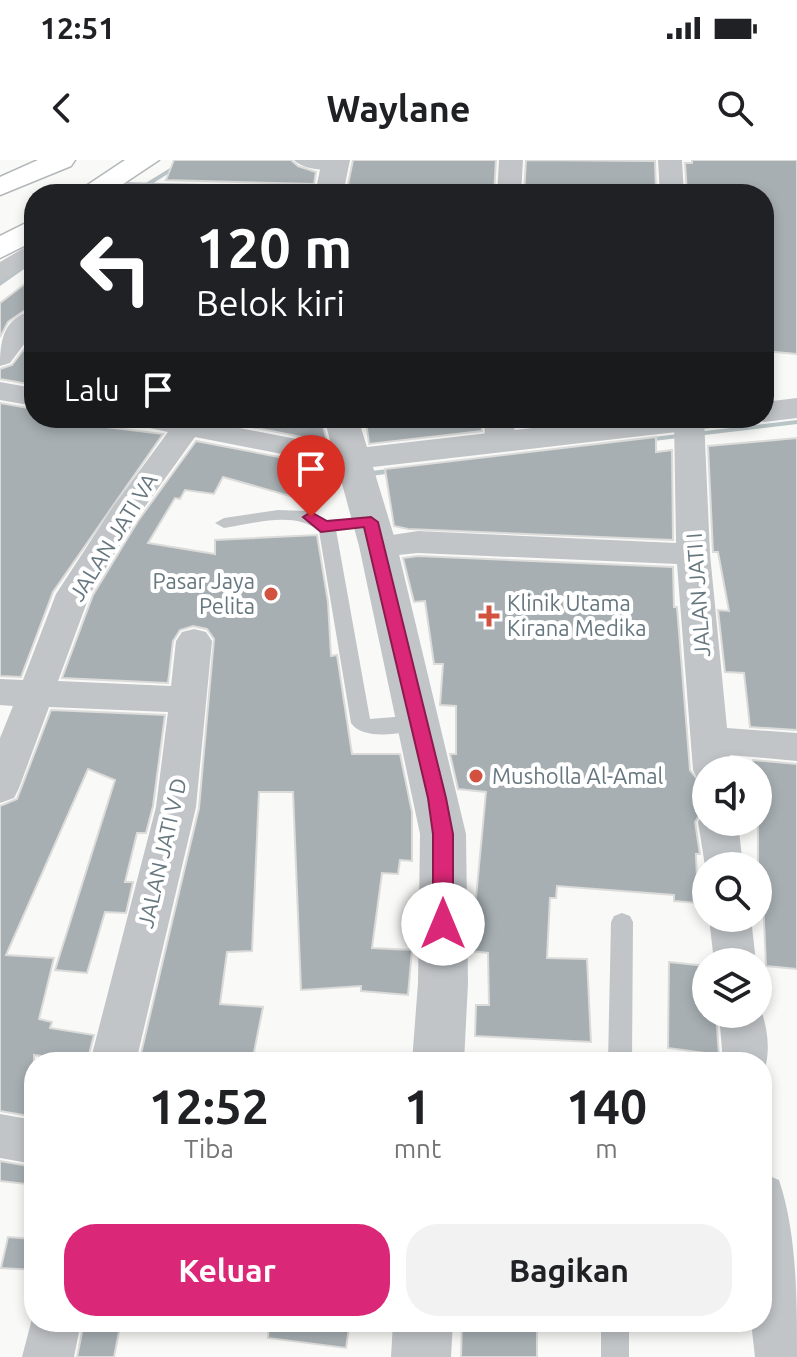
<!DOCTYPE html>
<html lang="id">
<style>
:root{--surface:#fff;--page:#f2f2f2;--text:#202124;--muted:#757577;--accent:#db2777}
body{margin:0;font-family:Ubuntu,sans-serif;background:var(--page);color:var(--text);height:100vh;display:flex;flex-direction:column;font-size:30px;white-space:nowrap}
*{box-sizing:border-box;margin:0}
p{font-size:26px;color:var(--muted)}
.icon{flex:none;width:44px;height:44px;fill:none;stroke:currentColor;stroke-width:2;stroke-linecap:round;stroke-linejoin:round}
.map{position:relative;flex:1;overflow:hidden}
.drawer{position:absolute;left:24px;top:892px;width:748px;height:280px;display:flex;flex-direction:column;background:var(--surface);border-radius:32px;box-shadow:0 4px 12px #0003}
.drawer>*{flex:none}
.top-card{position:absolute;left:24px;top:24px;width:750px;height:244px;border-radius:32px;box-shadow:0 4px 12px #0003;background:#202124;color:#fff;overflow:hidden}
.buttons{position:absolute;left:692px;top:596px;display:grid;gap:16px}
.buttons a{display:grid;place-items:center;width:80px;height:80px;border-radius:50%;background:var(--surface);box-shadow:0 4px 12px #0003;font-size:40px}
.pin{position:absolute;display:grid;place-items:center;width:68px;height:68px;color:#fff;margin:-82px -34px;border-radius:50% 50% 50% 0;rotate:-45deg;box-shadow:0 0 8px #0007}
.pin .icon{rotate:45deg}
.me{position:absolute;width:88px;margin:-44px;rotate:0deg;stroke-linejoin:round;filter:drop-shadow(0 0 6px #0008)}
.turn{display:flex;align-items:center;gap:28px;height:168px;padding:0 40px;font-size:36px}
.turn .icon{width:104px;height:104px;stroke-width:2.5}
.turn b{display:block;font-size:56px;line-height:68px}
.then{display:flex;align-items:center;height:76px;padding:0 40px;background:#0003;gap:16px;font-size:30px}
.eta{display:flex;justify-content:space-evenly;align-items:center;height:136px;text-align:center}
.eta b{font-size:48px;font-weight:700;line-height:56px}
.button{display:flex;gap:16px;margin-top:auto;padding:16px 40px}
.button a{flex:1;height:92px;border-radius:32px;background:var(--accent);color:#fff;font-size:32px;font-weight:700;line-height:92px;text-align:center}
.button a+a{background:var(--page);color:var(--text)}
.status{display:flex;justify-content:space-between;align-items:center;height:56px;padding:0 40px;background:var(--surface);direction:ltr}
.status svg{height:22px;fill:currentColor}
header{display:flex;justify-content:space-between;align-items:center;height:104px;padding:0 40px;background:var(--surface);font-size:36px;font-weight:700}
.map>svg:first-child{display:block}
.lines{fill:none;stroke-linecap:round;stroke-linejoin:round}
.stream{fill:#b8c4c6;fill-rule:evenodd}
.building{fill:#a7afb3;stroke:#dbdbd9;stroke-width:2}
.motorway-casing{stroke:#b3b7ba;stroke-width:3}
.service{fill:#c1c5c8;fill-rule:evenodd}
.minor{fill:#c1c5c8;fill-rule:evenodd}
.tertiary{fill:#c1c5c8;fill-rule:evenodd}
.motorway{fill:#fff;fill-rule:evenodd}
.route{fill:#db2777;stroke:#8e194d;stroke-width:2}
.poi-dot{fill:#d1523f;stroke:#fff;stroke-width:3}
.labels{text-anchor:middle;stroke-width:8;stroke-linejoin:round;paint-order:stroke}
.street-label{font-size:22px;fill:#67777f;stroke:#fff}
.poi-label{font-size:22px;fill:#67777f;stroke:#fff;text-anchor:start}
</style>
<div class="status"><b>12:51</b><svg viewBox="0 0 49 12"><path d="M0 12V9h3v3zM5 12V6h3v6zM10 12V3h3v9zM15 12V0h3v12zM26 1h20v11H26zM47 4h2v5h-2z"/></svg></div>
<header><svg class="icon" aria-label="back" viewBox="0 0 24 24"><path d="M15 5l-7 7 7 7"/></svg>Waylane<svg class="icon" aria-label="search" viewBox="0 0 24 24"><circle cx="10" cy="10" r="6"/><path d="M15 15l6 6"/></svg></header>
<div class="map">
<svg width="797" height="1197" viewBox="0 0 797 1197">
<rect width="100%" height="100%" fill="#f9f9f7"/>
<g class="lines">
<path class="stream" d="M183,0H190L136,34H128Z
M34,97V102L0,126V121Z
M797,260V264L645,282L641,280L645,278Z
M398,308L402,310L401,312L325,322L321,319L325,316Z"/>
</g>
<path class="building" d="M174,0H291L298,6L316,12L314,24L166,20Z
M353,0H496L494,34H346Z
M526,0L655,1L656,34H524Z
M692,0H797V194L764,191V34L687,33L685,3H692Z
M34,117V144L8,162L0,177V143Z
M34,176V225L0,219V209L12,205Z
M0,243L34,249V258L163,274L53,432L21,517L0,516Z
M227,258H321L327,282L226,262Z
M411,258H481L482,271L369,284L366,261Z
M656,277V292L672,290L673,380L408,369L394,366L385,309Z
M797,278V570L750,567L744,513L725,512L718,450L729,451L718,392H713L708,286Z
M196,281L315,304L290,336L223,317L214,334L185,330L180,339L175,338L148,383L215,394V380L317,375L328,442L331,496L337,495L352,594H400L412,652V701L400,700L398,714L382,713L372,788L412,790L408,835L361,831V826L301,830L293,632H259L252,791L227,792L220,844L263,847L252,902H139L199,648L214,479L207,469L193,466L180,470L173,481L168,523L62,518L93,435L138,361Z
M418,396L673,407L674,447H677L690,610L701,624L704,648L695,662L700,694H696L698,743L674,741V735L557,726L556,738H550L547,798L587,799L591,882L475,876L476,845H489L488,793L471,791L486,632L458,629L450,594H456V546L440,545L443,504H434L425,441L414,442L403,398Z
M51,550L165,555L153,646L146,673H137L125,722H133L126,753L105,752L87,813L55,810L115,620L88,609L6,795L54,798L39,859L52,862L50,868L94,875L87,902L34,895V957L0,951V646L17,639Z
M753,600L797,604V809L766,806L763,740H758V610H754Z
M669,802L706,806V854H716L719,895L668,888Z
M0,1001L34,1007V1025L0,1021Z
M8,1077L34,1079V1110L1,1108Z
M84,1162H121L114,1197H77Z
M269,1162H350L346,1188L268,1178Z
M462,1162H537V1197H461Z"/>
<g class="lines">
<g class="motorway-casing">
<path id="motorway" d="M38,0H75L71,6L0,35V17Z
M125,0H159L108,34H74Z
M34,59V81L0,98V76Z"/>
</g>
<path class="service" d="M550,258H566L571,276L569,279H557Z
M278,350L306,351L327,360L377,358V366L336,370L370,559L419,555L429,562L426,567C407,573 364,582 351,563L319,371C294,350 253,364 224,368L215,363L224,358Z
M622,753L630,756L633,762L632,902H608L611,762L614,756Z
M601,1162H629V1197H601Z"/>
<path class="minor" d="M294,0H346L348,2C338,14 304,11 294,0Z
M499,0H523L521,34H497Z
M658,0H682L684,34H660Z
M123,22L329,27L341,34H114L111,29L114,24Z
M34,82V102L0,122V102Z
M34,150V171L10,203L0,206C0,179 4,157 34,150Z
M0,222L34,228V246L0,240Z
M127,258H188L353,290L364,292L368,299L364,306L353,308L195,277L136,359L90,434L58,521L171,526L176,481L182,472L194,469L206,472L212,481L196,647L136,902H90L156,647L168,552L49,547L19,628L14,638L0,643V578L13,546L0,545V519L23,520L56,434L112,348L168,272L131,264Z
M484,258H514L515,283L511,289H489L485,283Z
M674,258H704L710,394L727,568L797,573V601L730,595L731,610H706V622L698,620L693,610L677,404L418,393L378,397L366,393L362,386L366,379L418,371L676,383Z
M704,651L706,662H738L743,706H706V712L698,662Z
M709,758H751L756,802H714Z
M758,843C768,864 772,895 762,916V902H723L719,854H758Z
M0,954L34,960V1004L0,998Z
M762,1013L779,1020C797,1073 797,1140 797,1197H755L751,1162H762Z
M34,1151V1162H81L74,1197H22Z"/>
<path class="tertiary" d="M322,0H350L343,34H315Z
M797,238V258L764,262L751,258H764V242Z
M324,258H358L367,287L620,258H728L723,265L711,268L373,307L397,386L466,674L468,823L464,902H412L418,823L420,674L359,386Z
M393,1162H453L451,1197H391Z"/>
<use href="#motorway" class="motorway"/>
</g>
<path class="route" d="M311,352L327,361L371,357L378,362L446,638L453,674V764L443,772L433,764V674L428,638L364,367L321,372L303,357Z"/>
<g class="poi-dot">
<circle cx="271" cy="434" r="8"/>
<path d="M485 444h8v8h8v8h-8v8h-8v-8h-8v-8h8z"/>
<circle cx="476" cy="616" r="8"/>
</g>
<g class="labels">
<g class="street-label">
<text transform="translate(113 377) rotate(-58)" y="8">JALAN JATI VA</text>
<text transform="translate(698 435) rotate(-94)" y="8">JALAN JATI I</text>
<text transform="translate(162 693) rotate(-77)" y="8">JALAN JATI V D</text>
</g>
<g class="poi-label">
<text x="255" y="429" text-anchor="end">Pasar Jaya<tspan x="255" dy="25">Pelita</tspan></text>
<text x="507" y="451">Klinik Utama<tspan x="507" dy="25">Kirana Medika</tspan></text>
<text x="492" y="624">Musholla Al-Amal</text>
</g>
</g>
</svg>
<div class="buttons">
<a><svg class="icon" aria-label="sound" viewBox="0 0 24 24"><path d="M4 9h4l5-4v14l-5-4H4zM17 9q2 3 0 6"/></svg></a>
<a><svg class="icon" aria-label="search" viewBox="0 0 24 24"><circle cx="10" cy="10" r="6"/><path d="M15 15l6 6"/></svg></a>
<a><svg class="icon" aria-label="layers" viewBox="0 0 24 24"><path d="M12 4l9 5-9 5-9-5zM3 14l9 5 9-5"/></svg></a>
</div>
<div class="pin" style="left:311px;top:357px;background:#d93025"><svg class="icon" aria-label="arrive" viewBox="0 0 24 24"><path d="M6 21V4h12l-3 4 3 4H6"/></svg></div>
<svg class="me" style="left:443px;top:764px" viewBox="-20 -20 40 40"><circle r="19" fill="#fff"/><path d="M0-13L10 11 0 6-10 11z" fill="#db2777"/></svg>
<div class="top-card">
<div class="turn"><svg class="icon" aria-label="left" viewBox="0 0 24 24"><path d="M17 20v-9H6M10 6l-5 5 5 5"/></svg><div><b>120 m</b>Belok kiri</div></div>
<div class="then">Lalu<svg class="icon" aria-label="arrive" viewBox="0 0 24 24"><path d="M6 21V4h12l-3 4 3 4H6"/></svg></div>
</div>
<section class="drawer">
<div class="eta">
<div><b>12:52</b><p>Tiba</p></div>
<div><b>1</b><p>mnt</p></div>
<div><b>140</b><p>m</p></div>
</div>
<div class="button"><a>Keluar</a><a>Bagikan</a></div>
</section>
</div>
